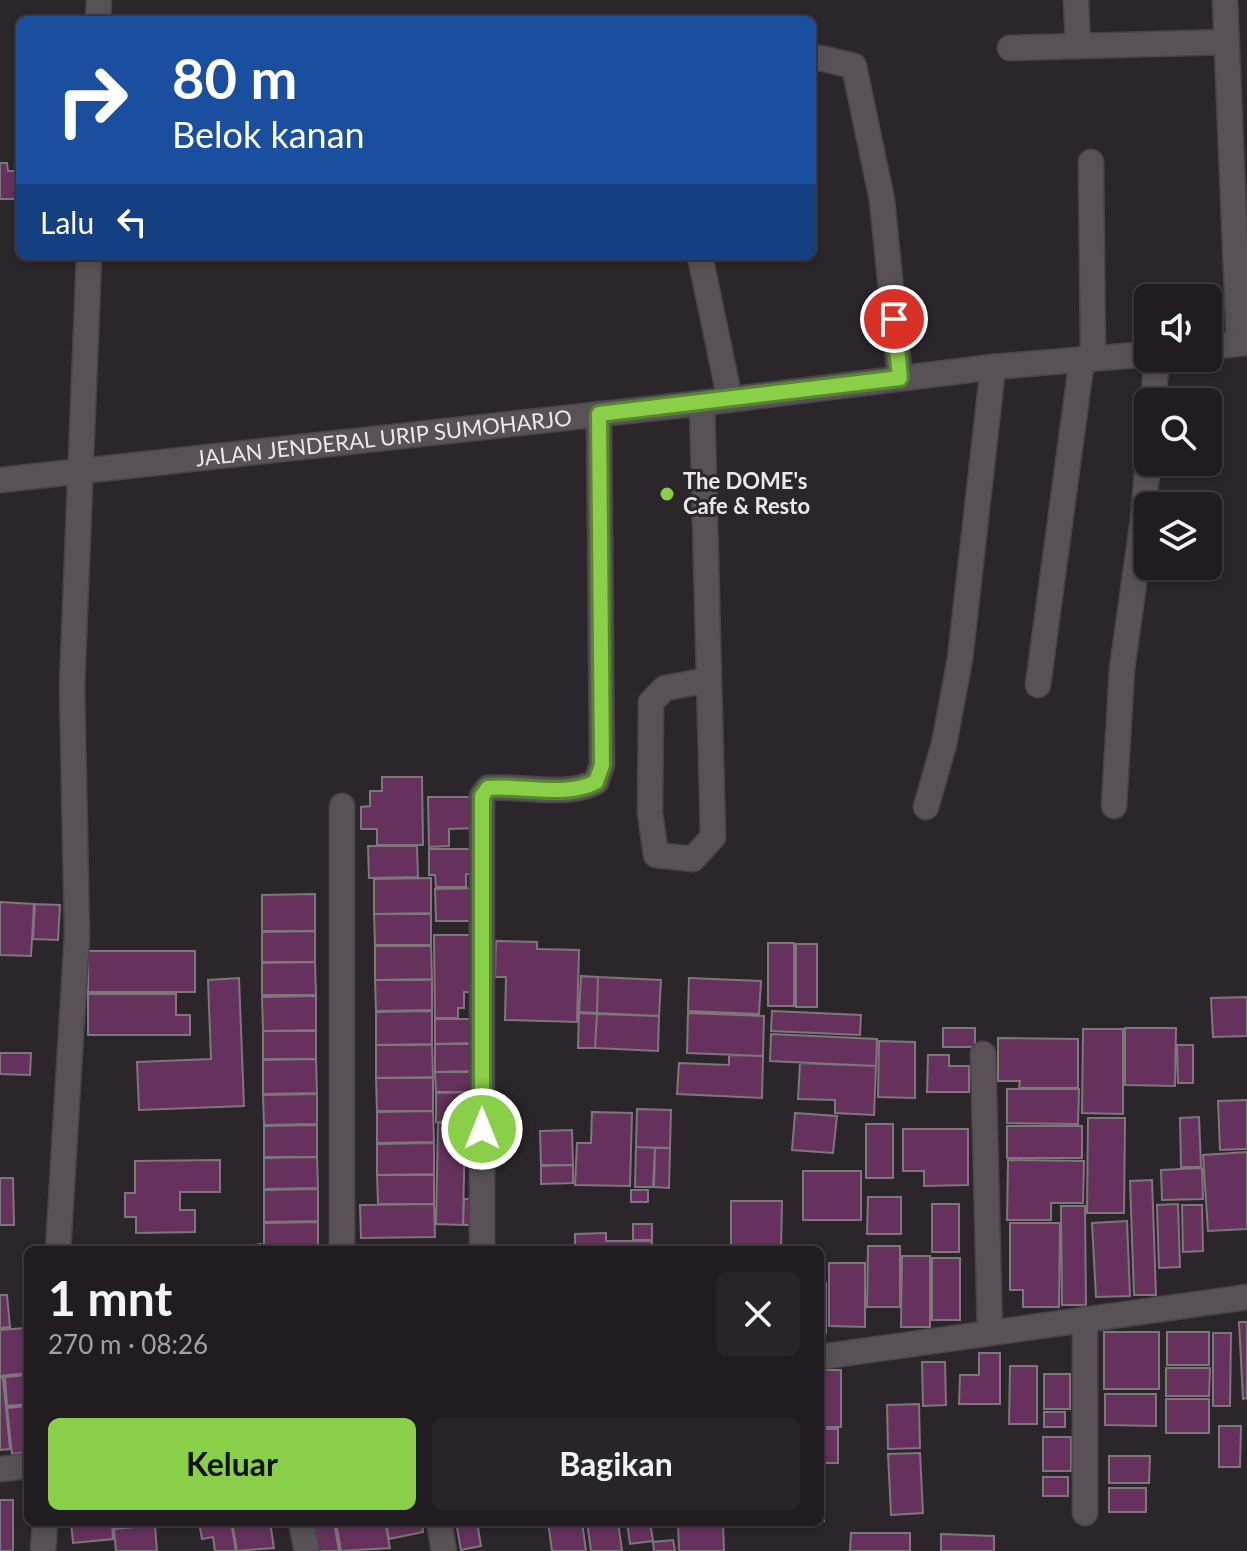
<!DOCTYPE html>
<html lang="id">
<meta charset="utf-8">
<style>
:root{--surface:#201c20;--page:#282529;--text:#f1f3f6;--muted:#a2a1a5;--line:#3d3a3e;--accent:#89cf48}
body{margin:0;font-family:Lato,sans-serif;background:var(--page);color:var(--text);height:100vh;display:flex;flex-direction:column;font-size:30px;white-space:nowrap}
*{box-sizing:border-box;margin:0}
p{font-size:26px;color:var(--muted)}
.icon{flex:none;width:44px;height:44px;fill:none;stroke:currentColor;stroke-width:2;stroke-linecap:round;stroke-linejoin:round}
.map{position:relative;flex:1;overflow:hidden}
.sheet{position:absolute;left:24px;top:1246px;width:800px;height:280px;display:flex;flex-direction:column;background:var(--surface);border-radius:12px;box-shadow:0 4px 12px #0003,0 0 0 2px var(--line)}
.sheet>*{flex:none}
.banner{position:absolute;left:16px;top:16px;width:800px;height:244px;border-radius:12px;box-shadow:0 4px 12px #0003,0 0 0 2px var(--line);background:#1a4fa0;color:#fff;overflow:hidden}
.buttons{position:absolute;left:1134px;top:284px;display:grid;gap:16px}
.buttons a{display:grid;place-items:center;width:88px;height:88px;border-radius:12px;background:var(--surface);box-shadow:0 4px 12px #0003,0 0 0 2px var(--line);font-size:40px}
.pin{position:absolute;display:grid;place-items:center;width:68px;height:68px;color:#fff;margin:-34px;border:4px solid #fff;border-radius:50%;box-shadow:0 2px 8px #0007}
.me{position:absolute;width:88px;margin:-44px;rotate:0deg;stroke-linejoin:round;filter:drop-shadow(0 0 6px #0008)}
.turn{display:flex;align-items:center;gap:28px;height:168px;padding:0 24px;font-size:36px}
.turn .icon{width:104px;height:104px;stroke-width:2.5}
.turn b{display:block;font-size:56px;line-height:68px}
.then{display:flex;align-items:center;height:76px;padding:0 24px;background:#0003;gap:16px;font-size:30px}
.round{display:grid;place-items:center;flex:none;width:84px;height:84px;border-radius:12px;background:var(--page)}
.summary{display:flex;align-items:center;justify-content:space-between;height:136px;padding:0 24px}
h1{font-size:48px;font-weight:700;line-height:60px}
.action{display:flex;gap:16px;margin-top:auto;padding:16px 24px}
.action a{flex:1;height:92px;border-radius:12px;background:var(--accent);color:#111;font-size:32px;font-weight:700;line-height:92px;text-align:center}
.action a+a{background:var(--page);color:var(--text)}
.map>svg:first-child{display:block}
.building{fill:#66325d;stroke:#7d767b;stroke-width:2}
.lines{fill:none;stroke-linecap:round;stroke-linejoin:round}
.minor-casing{stroke:#484347;stroke-width:27}
.minor{stroke:#585257;stroke-width:24}
.route-casing{stroke:#59872f;stroke-width:20}
.route{stroke:#89cf48;stroke-width:14}
.poi-dot{fill:#89cf48;stroke:#2b262a;stroke-width:3}
.labels{text-anchor:middle;stroke-width:6;stroke-linejoin:round;paint-order:stroke}
.street-label{font-size:22px;fill:#ebe8eb;stroke:#2b262a}
.poi-label{font-size:22px;font-weight:bold;fill:#ebe8eb;stroke:#2b262a;text-anchor:start}
</style>
<div class="map">
<svg width="1247" height="1551" viewBox="0 0 1247 1551">
<rect width="100%" height="100%" fill="#2b262a"/>
<path class="building" d="M0,163H7L8,171H17V199H0Z
M382,777H422L423,845H377V829H361V807L370,806V791H382Z
M428,797H475L476,828L449,829V846L429,847Z
M368,846H417L418,877L369,878Z
M429,849H476V874H466V887H436L435,875H429Z
M431,878V913L374,914V879Z
M476,888V921H436L435,889Z
M315,894V931H262V895Z
M0,902L34,904L31,956L0,955Z
M35,904L60,905L58,940L33,939Z
M374,914H431V945H375Z
M315,931V962H262V932Z
M434,935H476L477,992H464V1008H458V1018H435Z
M496,941L537,942V949L579,950L577,1022L505,1020L506,977H495Z
M768,943H794V1006H768Z
M796,944H817V1007H796Z
M375,946H431L432,979L375,980Z
M88,951H195V992H88Z
M315,962L316,995H262V963Z
M581,976L598,977L597,1013L579,1012Z
M598,977L661,980L659,1016L597,1013Z
M239,978L244,1106L139,1110L137,1062L211,1059L208,980Z
M689,978L761,981L759,1014L688,1011Z
M375,980H432V1010L376,1011Z
M88,994H176V1015H190V1035H88Z
M316,996V1030L263,1031L262,997Z
M1247,997V1036L1213,1037L1211,998Z
M432,1011V1044L376,1045V1012Z
M772,1011L861,1015L860,1035L771,1031Z
M579,1013L597,1014L595,1048H578Z
M688,1013L764,1016L763,1056L687,1053Z
M597,1014L659,1016L658,1051L595,1048Z
M435,1019H476V1043L435,1044Z
M943,1028H975V1047H943Z
M1125,1028H1176L1175,1086L1125,1085Z
M1083,1029H1123V1114L1082,1113Z
M263,1031H316V1059H263Z
M771,1034L877,1039L876,1066L770,1061Z
M998,1038L1078,1039V1088H1019L1020,1081H998Z
M879,1041L915,1042V1098L878,1097Z
M435,1044H476V1071L435,1072Z
M376,1045H432L433,1077L376,1078Z
M1177,1045H1193V1083H1178Z
M0,1053H31L30,1075L0,1074Z
M729,1055L763,1056L762,1098L677,1094L679,1063L729,1065Z
M928,1055H949V1066H969V1092H927Z
M316,1059L317,1093L263,1094V1060Z
M800,1063L876,1066L874,1115L835,1113V1100L798,1099Z
M435,1072H476V1092H436Z
M376,1078H433V1111H377Z
M1007,1089H1079L1078,1124L1007,1123Z
M476,1092V1121L436,1122V1093Z
M317,1094V1124L264,1125L263,1095Z
M1247,1100V1149L1220,1150L1218,1101Z
M637,1109L671,1110L670,1148L636,1147Z
M433,1111L434,1142L377,1143V1112Z
M592,1112L632,1113L630,1186L575,1185L577,1143H591Z
M795,1113L837,1116L833,1153L792,1150Z
M1199,1117L1201,1167H1181L1180,1118Z
M1088,1118H1125L1124,1213H1087Z
M438,1123H465L463,1225L436,1224Z
M466,1123L479,1124V1143H465Z
M866,1124H893V1178H866Z
M317,1125V1157H264V1126Z
M1007,1126H1082V1158H1007Z
M903,1129H968V1185L924,1186V1171H903Z
M572,1130L573,1165H541L540,1131Z
M434,1143V1174L377,1175V1144Z
M636,1147L655,1148L653,1187H635Z
M655,1148H670L669,1188L654,1187Z
M1247,1152V1229L1208,1231L1203,1155Z
M317,1157L318,1188L264,1189V1158Z
M220,1160V1192H180V1210H195V1232L136,1233V1217H125V1193H135V1161Z
M1008,1160L1084,1161L1083,1203H1051V1220H1007Z
M573,1165V1183L541,1184V1166Z
M1202,1168L1203,1199L1162,1200L1161,1170Z
M803,1171H861V1220H803Z
M377,1175H434V1204H378Z
M0,1178H13L14,1225H0Z
M1152,1180L1156,1295H1134L1130,1181Z
M318,1189V1221L264,1222V1190Z
M631,1190H648V1202H631Z
M868,1197H901V1234H867Z
M464,1199H477V1225H463Z
M731,1201H782L781,1250H731Z
M434,1204L435,1237L361,1238L360,1205Z
M932,1204H959V1252H932Z
M1178,1204L1180,1267L1159,1268L1157,1205Z
M1182,1205H1202L1203,1251L1183,1252Z
M1061,1206H1085L1086,1305H1062Z
M1127,1221L1130,1296L1096,1297L1092,1223Z
M318,1222V1250H264V1223Z
M1010,1223H1060L1059,1307H1023V1290H1010Z
M633,1224H652V1240H633Z
M606,1233V1241H652V1250H575V1234Z
M261,1244L262,1250H218Z
M868,1246H900V1307H867Z
M668,1248H724V1250H668Z
M902,1256H930V1327H901Z
M932,1258H960V1320H932Z
M829,1263H865V1327L829,1326Z
M820,1283H826V1333H820Z
M0,1295H7L10,1327L0,1328Z
M1239,1322H1247V1398L1243,1399Z
M24,1328L28,1373L0,1376V1330Z
M1104,1332H1159V1389H1104Z
M1167,1332H1209V1365H1167Z
M1213,1333H1231L1230,1406H1213Z
M979,1353H1000V1404H959L960,1375H979Z
M922,1362H945L946,1405L923,1406Z
M1010,1366H1037V1424H1009Z
M1166,1368H1210L1209,1396H1166Z
M820,1370H841V1427H820Z
M1044,1374H1070V1409H1044Z
M28,1375V1404L7,1406L5,1377Z
M0,1378H3L10,1449L0,1450Z
M1105,1394H1156V1426L1105,1425Z
M1166,1399H1209V1433H1166Z
M919,1404L920,1448L888,1449L887,1405Z
M28,1406V1452L12,1454L7,1408Z
M1044,1412H1065V1427H1044Z
M1219,1426H1241L1240,1467H1219Z
M820,1429H838V1463H820Z
M1043,1437H1071V1471H1043Z
M920,1453L923,1513L891,1515L888,1454Z
M1109,1456H1150L1149,1483H1109Z
M820,1465H824V1521H820Z
M1043,1477H1068V1496H1043Z
M1109,1488H1146V1512H1109Z
M0,1500H13V1551H0Z
M71,1522H112L113,1539L73,1543Z
M114,1522H155V1524L114,1527Z
M199,1522H231L236,1551H215L213,1537L202,1539Z
M232,1522H270L274,1548L237,1551Z
M314,1522H334L339,1551H319Z
M336,1522H385L390,1548L341,1551Z
M386,1522H422L423,1532L389,1539Z
M456,1522H477L481,1546L461,1550Z
M548,1522H582L586,1551H552Z
M587,1522H618L622,1551H591Z
M627,1522H650L653,1541L630,1544Z
M678,1522H723L724,1551H679Z
M155,1525L157,1551H116L114,1529Z
M851,1533H910V1551H850Z
M941,1534L994,1536V1551H941Z
M673,1540L675,1551H654L653,1542Z"/>
<g class="lines">
<g class="minor-casing">
<g id="minor">
<path d="M1076,0L1078,46"/>
<path d="M1225,0L1239,343"/>
<path d="M98,20L99,0"/>
<path d="M1010,48L1227,42"/>
<path d="M812,59L820,58L854,66L882,200L900,378"/>
<path d="M1091,162L1093,358"/>
<path d="M700,256L730,400"/>
<path d="M1208,347L1247,343"/>
<path d="M1153,402L1157,358"/>
<path d="M702,403L713,837L693,859L656,855L650,813L651,702L665,688L709,680"/>
<path id="s1" d="M0,480L702,403L993,367L1148,354"/>
<path d="M1038,685L1082,359"/>
<path d="M342,806V1250"/>
<path d="M1114,806L1122,669L1143,519L1148,462"/>
<path d="M926,807L944,744L960,659L993,367"/>
<path d="M983,1054L990,1332"/>
<path d="M58,1250L77,935L72,686L89,256"/>
<path d="M482,1250V796L488,788C522,785 565,798 596,782L602,765L599,414"/>
<path d="M1085,1319V1513"/>
<path d="M820,1357L1247,1297"/>
<path d="M0,1469L28,1466"/>
<path d="M301,1522L307,1551"/>
<path d="M439,1522L444,1551"/>
<path d="M43,1551L45,1522"/>
</g>
</g>
<use href="#minor" class="minor"/>
</g>
<g class="lines">
<g class="route-casing">
<path id="route" d="M482,1129V796L488,788C522,785 565,798 596,782L602,765L599,414L900,378L894,319"/>
</g>
<use href="#route" class="route"/>
</g>
<circle class="poi-dot" cx="667" cy="494" r="8"/>
<g class="labels">
<g class="street-label">
<text dy="8" stroke="none"><textPath href="#s1" startOffset="386">JALAN JENDERAL URIP SUMOHARJO</textPath></text>
</g>
<g class="poi-label">
<text x="683" y="489">The DOME's<tspan x="683" dy="25">Cafe &amp; Resto</tspan></text>
</g>
</g>
</svg>
<div class="buttons">
<a><svg class="icon" aria-label="sound" viewBox="0 0 24 24"><path d="M4 9h4l5-4v14l-5-4H4zM17 9q2 3 0 6"/></svg></a>
<a><svg class="icon" aria-label="search" viewBox="0 0 24 24"><circle cx="10" cy="10" r="6"/><path d="M15 15l6 6"/></svg></a>
<a><svg class="icon" aria-label="layers" viewBox="0 0 24 24"><path d="M12 4l9 5-9 5-9-5zM3 14l9 5 9-5"/></svg></a>
</div>
<div class="pin" style="left:894px;top:319px;background:#d93025"><svg class="icon" aria-label="arrive" viewBox="0 0 24 24"><path d="M6 21V4h12l-3 4 3 4H6"/></svg></div>
<svg class="me" style="left:482px;top:1129px" viewBox="-20 -20 40 40"><circle r="17" fill="#89cf48" stroke="#fff" stroke-width="3"/><path d="M0-11L8 9 0 5-8 9z" fill="#fff"/></svg>
<div class="banner">
<div class="turn"><svg class="icon" aria-label="right" viewBox="0 0 24 24"><path d="M7 20v-9h11M14 6l5 5-5 5"/></svg><div><b>80 m</b>Belok kanan</div></div>
<div class="then">Lalu<svg class="icon" aria-label="left" viewBox="0 0 24 24"><path d="M17 20v-9H6M10 6l-5 5 5 5"/></svg></div>
</div>
<section class="sheet">
<div class="summary"><div><h1>1 mnt</h1><p>270 m · 08:26</p></div><a class="round"><svg class="icon" aria-label="close" viewBox="0 0 24 24"><path d="M6 6l12 12M18 6L6 18"/></svg></a></div>
<div class="action"><a>Keluar</a><a>Bagikan</a></div>
</section>
</div>
